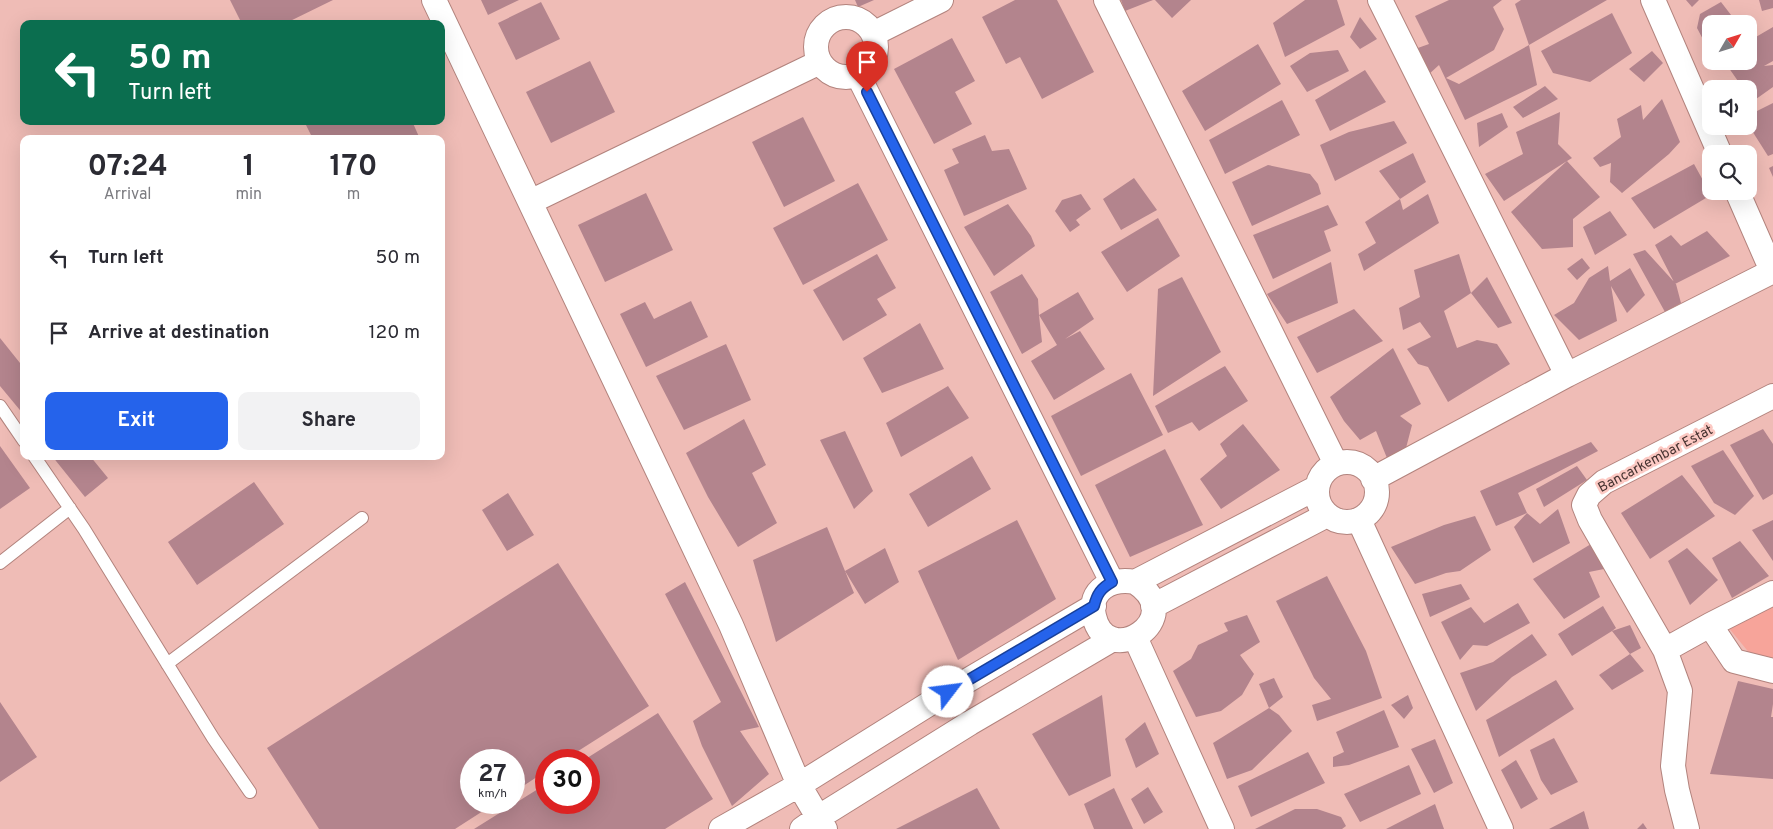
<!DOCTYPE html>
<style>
:root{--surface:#fff;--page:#f2f2f3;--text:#2b2b33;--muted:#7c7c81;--accent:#2563eb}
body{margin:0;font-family:Overpass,sans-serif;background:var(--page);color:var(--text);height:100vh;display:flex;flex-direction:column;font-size:19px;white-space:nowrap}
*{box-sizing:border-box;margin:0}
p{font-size:16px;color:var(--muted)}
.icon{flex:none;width:28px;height:28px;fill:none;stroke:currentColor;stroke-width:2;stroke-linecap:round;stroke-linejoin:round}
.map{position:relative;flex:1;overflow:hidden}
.details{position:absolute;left:20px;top:135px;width:425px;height:325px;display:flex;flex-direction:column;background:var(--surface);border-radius:10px;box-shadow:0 5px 20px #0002}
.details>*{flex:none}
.top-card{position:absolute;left:20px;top:20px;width:425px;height:105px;border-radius:10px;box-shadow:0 5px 20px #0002;background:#0b6e4f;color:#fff;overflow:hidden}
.needle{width:32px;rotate:51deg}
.controls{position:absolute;left:1702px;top:15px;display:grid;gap:10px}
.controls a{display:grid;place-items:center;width:55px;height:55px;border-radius:10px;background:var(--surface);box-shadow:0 5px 20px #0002;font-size:25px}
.speed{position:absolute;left:460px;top:749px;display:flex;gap:10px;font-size:25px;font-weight:700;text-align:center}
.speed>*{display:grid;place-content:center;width:65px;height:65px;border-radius:50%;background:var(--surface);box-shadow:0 5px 20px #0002;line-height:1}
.speed small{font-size:12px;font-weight:400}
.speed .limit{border:8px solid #d22;background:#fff;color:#111}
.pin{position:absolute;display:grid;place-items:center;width:42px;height:42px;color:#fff;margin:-51px -21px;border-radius:50% 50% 50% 0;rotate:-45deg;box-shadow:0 0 5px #0007}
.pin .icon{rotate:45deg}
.me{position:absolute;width:55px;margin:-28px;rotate:60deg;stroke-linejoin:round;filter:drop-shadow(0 0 4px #0008)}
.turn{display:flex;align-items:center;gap:18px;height:105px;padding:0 25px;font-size:22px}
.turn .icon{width:65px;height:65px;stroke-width:2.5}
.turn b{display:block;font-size:35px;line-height:42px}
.eta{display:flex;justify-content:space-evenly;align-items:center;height:85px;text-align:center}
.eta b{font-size:30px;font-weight:700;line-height:35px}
.cta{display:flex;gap:10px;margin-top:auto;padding:10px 25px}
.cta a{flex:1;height:58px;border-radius:10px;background:var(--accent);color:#fff;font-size:20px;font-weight:700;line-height:58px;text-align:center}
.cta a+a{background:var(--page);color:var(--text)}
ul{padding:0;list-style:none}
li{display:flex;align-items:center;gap:15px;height:75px;padding:0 25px}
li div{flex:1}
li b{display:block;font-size:19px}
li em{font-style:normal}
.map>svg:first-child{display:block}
.green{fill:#f7a49a}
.building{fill:#b3848d}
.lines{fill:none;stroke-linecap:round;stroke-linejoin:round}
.lane-casing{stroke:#b2837d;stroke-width:14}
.street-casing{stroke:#b2837d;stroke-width:26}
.lane{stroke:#fff;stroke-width:12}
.street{stroke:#fff;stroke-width:24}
.route-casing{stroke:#184099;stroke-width:12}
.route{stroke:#2563eb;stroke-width:9}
.labels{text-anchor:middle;stroke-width:5;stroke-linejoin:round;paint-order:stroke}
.street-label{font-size:14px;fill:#473331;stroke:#fcc9c3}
</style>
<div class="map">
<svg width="1773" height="829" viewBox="0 0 1773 829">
<rect width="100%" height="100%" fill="#efbcb6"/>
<path class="green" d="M1773,604V658L1751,655L1728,627Z"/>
<path class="building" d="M230,0H333L284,24H242Z
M481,0H519L488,15Z
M855,0H874L858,7Z
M1015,0H1057L1094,72L1042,99L1020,57L1006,64L982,17Z
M1121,0H1153L1125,11Z
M1155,0H1191L1172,18Z
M1305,0H1337L1345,25L1285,57L1273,23Z
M1449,0H1502L1493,7L1504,29L1494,50L1446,78L1459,84L1529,45L1537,85L1465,120L1439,65L1428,75L1415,49L1429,44L1415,16Z
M1521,0H1607L1529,45L1515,4Z
M1686,0H1699L1692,7Z
M1759,0H1773V8L1762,11Z
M541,2L560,39L516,60L498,23Z
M1721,2L1738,24H1711V45L1707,47L1697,28L1700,14Z
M1612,13L1632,53L1590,82L1553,73L1541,51Z
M1360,17L1377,39L1360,49L1350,37Z
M1773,27V61L1764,66L1773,65V87L1749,104V89H1742L1740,84L1724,61H1749V41Z
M952,38L975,81L955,92L972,124L934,144L894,69Z
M1258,44L1281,84L1205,131L1182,91Z
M1338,50L1349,71L1307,92L1290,66L1310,53Z
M1652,51L1663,63L1644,82L1629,69Z
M590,61L615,112L551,143L526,92Z
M1365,70L1386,102L1330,131L1315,100Z
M1545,86L1558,99L1523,118L1513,107Z
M1662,99L1680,142L1669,154L1622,193L1610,182L1611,163L1600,167L1593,158L1621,137L1617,119L1641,105L1643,120Z
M1282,100L1300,135L1225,174L1209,140Z
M1773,103V154L1768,156L1749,126V115Z
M1560,112L1558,144L1572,158L1567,161L1600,197L1573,219V247L1542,249L1511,212L1567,161L1504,201L1485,174L1523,154L1516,132Z
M1502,113L1508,127L1479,147L1477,123Z
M803,117L835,181L784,207L752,142Z
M313,121H412L420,139H313L306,125Z
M1394,121L1407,143L1335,181L1320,145L1349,132Z
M985,135L992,151L1009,149L1027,189L964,216L944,170L959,163L952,149Z
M1413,153L1426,182L1400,199L1379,171Z
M1694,164L1711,195L1654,229L1631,198Z
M1268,165L1310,174L1318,184L1321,194L1252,226L1232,182Z
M1773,166V177L1769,168Z
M1134,178L1157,210L1121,230L1103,199Z
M858,183L888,240L803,285L773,228Z
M646,193L673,250L605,282L578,225Z
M1081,194L1091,209L1076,220L1080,225L1070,232L1055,211L1062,200Z
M1428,194L1439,223L1364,271L1358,254L1376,243L1365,222L1400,199L1403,210Z
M1008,204L1031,236L1035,246L994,276L964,227Z
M1328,205L1338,225L1324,231L1331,251L1273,279L1253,235Z
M1610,211L1627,235L1595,255L1583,227Z
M1158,218L1180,256L1127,292L1101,252Z
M1707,231L1730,256L1675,284L1655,245L1671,235L1681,246Z
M1645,250L1676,284L1681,303L1665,312L1633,254Z
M877,254L896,288L877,299L887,315L843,341L813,290Z
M1459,254L1471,293L1444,311L1457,348L1477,340L1497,344L1510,364L1448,402L1428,367L1418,364L1407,349L1431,337L1420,322L1403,330L1399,308L1420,297L1414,270Z
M1582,258L1590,268L1577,280L1567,269Z
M1331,262L1338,303L1287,324L1267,294Z
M1608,266L1610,281L1630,268L1645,295L1627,313L1611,286L1617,321L1579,340L1554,315L1574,303L1589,278Z
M1022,274L1038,299L1039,315L1078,292L1094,319L1065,339L1080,331L1105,369L1054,400L1031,361L1057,345L1039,315L1042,342L1022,354L990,292Z
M1182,277L1221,352L1153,396L1158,289Z
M1487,277L1512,323L1498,328L1471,293Z
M691,301L708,337L646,367L620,314L645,302L654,319Z
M1354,309L1383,341L1317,373L1297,337Z
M920,323L944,369L882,393L863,358Z
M0,338L24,368V415L0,386Z
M726,344L751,400L684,430L656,376Z
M1393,348L1421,404L1400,416L1412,425L1406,448L1387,458L1376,431L1360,440L1344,421L1330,397Z
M1225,366L1248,401L1199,431L1192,422L1168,433L1155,406Z
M1131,373L1163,435L1081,476L1051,416Z
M948,386L969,418L901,457L886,423Z
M744,419L766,465L752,473L777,523L738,547L708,497L686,453Z
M1243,424L1280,470L1221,509L1200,479L1227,456L1220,444Z
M1763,429L1773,444V494L1763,500L1730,445Z
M845,431L873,491L854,509L820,440Z
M1591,442L1598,451L1518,493L1527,513L1496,526L1480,491Z
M0,446L30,488L0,509Z
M1165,449L1203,525L1130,557L1095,485Z
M1723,450L1754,496L1735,515L1714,503L1691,466Z
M52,456H90L108,478L85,497Z
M972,456L991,489L928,527L909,494Z
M1577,466L1587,480L1544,507L1536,489Z
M1682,475L1715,516L1650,559L1621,513Z
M254,482L284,524L197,585L168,542Z
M508,493L534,535L507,551L482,510Z
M1558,509L1570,543L1533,563L1514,527L1527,513L1540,524Z
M1475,516L1491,550L1460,571L1446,573L1415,584L1391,547L1444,525Z
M1017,520L1056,599L958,660L918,571Z
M1773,520V561L1752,530Z
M827,527L854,593L776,642L753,560Z
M1740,541L1769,576L1732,598L1712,558Z
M1591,544L1604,569L1589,572L1600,597L1564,619L1533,579Z
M885,548L899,582L865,604L845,571Z
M1687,548L1718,580L1690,605L1668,561Z
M558,563L649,706L564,760H546V771L514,792V760H471V802H497L455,829H319L267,748Z
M1327,576L1366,651L1382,698L1317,721L1312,705L1331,699L1314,678L1276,601Z
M685,582L759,727L740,731L769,774L732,806L702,746L693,721L721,702L665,594Z
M1461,584L1470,599L1430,617L1422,594Z
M1518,603L1530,623L1487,646L1473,645L1460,660L1441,622L1471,607L1484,623Z
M1603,606L1616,628L1612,631L1630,625L1641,648L1630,654L1612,631L1572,656L1558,634Z
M1247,615L1260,642L1240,655L1254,674L1242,695L1221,711L1196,717L1173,671L1191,659L1198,645L1228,631L1224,623Z
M1532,634L1547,655L1512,677L1476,711L1460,673L1493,662Z
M1630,654L1644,671L1612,690L1599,675Z
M1274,678L1283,697L1269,708L1279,715L1292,731L1252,770L1227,779L1213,743L1269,708L1259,684Z
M1556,680L1574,709L1499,757L1486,720Z
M1738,681L1773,689V704L1771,717H1773V779L1710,774Z
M1102,695L1111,776L1069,796L1032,734Z
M1408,695L1413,708L1404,719L1391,705Z
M0,702L37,757L0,782Z
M1384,710L1399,747L1349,765L1333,767V757L1344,752L1336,732Z
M658,713L713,799L665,829H474L546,784V802H589V760H584Z
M1145,722L1159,754L1136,768L1125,739Z
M1554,738L1578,782L1551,795L1541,780L1530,750Z
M1435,739L1453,783L1434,793L1411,749Z
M1308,752L1325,783L1251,817L1238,786Z
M1516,760L1538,799L1521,809L1501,770Z
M1409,765L1421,794L1360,822L1344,794Z
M1148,787L1163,812L1144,824L1131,799Z
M977,788L1000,829H896Z
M1114,788L1133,829H1094L1084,804Z
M1435,804L1444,829H1386Z
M1295,809H1317L1341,817L1346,826L1342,829H1255Z
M1584,811L1589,829H1549Z
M1643,823L1647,829H1637Z"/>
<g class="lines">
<g class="lane-casing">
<path id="lane" d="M0,406L24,441
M34,456L84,529L213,738L250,792
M0,563L70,508
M167,664L362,518"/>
</g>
<g class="street-casing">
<path id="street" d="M434,0L731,625L799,785L825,829
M1106,0L1336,464
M1380,0L1567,375
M1653,0L1720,154
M816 47a30 30 0 1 1 60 0a30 30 0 1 1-60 0Z
M873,34L941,0
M858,75L1112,582
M1737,191L1772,271
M530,202L820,62
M1317 492a30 30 0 1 1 60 0a30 30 0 1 1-60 0Z
M1373,479L1567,375L1773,271
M1359,520L1501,829
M1135,582C1191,618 1106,672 1094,616C1088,589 1112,578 1135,582L1316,488
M1153,606L1327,515
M1710,625L1734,661L1773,671
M1135,637L1222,829
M1665,650L1710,625L1773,593
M721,829L799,785L948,692L1094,606
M802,829L819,817L970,723L1113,639
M1687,829L1677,790L1673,766L1680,691L1665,650L1590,520L1584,505L1589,495L1604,482L1773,396"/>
</g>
<use href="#lane" class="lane"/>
<use href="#street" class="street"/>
</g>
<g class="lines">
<g class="route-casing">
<path id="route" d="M867,92L1112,582C1101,588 1097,594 1094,606L948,692"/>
</g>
<use href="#route" class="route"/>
</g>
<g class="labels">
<g class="street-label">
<text transform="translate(1655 458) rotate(-28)" y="5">Bancarkembar Estat</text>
</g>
</g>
</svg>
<div class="controls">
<a><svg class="needle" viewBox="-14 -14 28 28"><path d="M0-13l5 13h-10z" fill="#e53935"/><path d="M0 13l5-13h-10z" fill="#7c7c81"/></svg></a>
<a><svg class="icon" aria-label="sound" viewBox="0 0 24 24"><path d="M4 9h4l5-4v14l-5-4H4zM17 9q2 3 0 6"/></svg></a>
<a><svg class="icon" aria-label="search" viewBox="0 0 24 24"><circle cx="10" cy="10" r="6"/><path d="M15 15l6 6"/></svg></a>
</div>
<div class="speed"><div>27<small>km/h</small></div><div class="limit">30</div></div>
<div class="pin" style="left:867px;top:92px;background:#d93025"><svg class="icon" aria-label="arrive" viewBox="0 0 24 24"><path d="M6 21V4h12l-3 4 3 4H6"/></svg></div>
<svg class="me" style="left:948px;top:692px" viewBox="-20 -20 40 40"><circle r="19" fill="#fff"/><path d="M0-13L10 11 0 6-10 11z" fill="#2563eb"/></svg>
<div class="top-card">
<div class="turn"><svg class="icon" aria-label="left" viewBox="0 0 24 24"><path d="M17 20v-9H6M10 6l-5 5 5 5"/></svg><div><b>50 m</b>Turn left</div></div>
</div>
<section class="details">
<div class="eta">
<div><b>07:24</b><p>Arrival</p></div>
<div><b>1</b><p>min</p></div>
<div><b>170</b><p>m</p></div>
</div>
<ul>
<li><svg class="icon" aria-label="left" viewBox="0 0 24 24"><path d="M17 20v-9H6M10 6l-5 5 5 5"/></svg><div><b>Turn left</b></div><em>50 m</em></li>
<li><svg class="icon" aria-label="arrive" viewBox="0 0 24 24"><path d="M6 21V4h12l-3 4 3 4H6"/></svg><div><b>Arrive at destination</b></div><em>120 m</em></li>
</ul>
<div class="cta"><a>Exit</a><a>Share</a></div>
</section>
</div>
